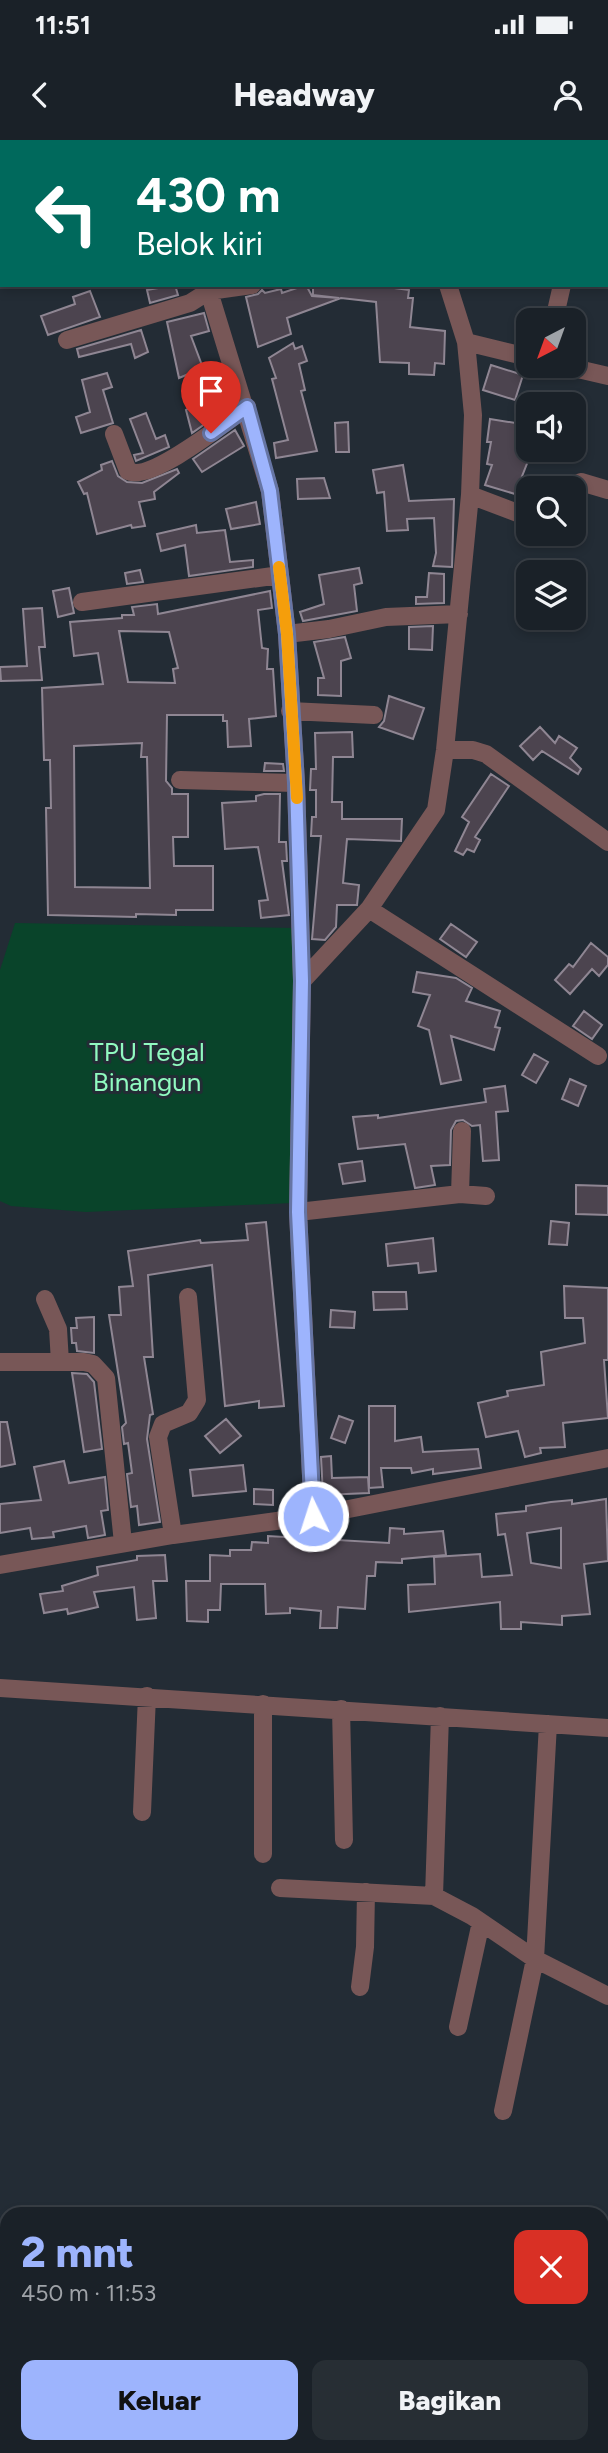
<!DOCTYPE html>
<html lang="id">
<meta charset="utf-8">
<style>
:root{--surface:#1a2128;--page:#272e34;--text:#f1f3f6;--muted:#9fa3a8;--line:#383e45;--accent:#9db4fd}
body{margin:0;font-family:Figtree,sans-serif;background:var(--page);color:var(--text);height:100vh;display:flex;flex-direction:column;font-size:26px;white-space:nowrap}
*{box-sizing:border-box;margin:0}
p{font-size:23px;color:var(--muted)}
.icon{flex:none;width:38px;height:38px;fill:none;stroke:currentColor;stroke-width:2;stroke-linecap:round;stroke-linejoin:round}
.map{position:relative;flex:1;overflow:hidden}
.panel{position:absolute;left:0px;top:2067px;width:609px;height:247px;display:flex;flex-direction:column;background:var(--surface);border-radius:21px 21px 0 0;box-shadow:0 4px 10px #0003,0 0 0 2px var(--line)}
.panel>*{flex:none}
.guide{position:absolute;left:0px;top:0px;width:609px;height:147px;box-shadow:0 4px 10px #0003,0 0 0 2px var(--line);background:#00695c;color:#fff;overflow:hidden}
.needle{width:46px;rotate:221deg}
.fabs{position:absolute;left:516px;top:168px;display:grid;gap:14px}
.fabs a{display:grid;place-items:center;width:70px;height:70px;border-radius:14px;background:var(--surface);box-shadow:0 4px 10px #0003,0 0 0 2px var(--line);font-size:35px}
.pin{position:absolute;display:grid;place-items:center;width:60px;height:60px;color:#fff;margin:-72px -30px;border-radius:50% 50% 50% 0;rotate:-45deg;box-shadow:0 0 7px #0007}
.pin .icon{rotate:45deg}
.me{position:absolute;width:77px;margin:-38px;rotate:356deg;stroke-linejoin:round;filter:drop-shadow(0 0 5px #0008)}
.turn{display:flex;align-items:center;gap:24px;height:147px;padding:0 21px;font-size:32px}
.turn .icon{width:91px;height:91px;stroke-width:2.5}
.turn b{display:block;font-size:49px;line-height:60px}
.round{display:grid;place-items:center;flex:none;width:74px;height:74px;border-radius:14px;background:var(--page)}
.summary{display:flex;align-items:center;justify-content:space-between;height:119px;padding:0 21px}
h1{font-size:42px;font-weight:800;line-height:52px;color:var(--accent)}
.button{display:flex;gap:14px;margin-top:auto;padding:14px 21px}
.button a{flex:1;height:80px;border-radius:14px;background:var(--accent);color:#111;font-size:28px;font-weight:800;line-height:80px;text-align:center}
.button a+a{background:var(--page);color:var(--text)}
.status{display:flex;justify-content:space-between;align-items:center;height:49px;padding:0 35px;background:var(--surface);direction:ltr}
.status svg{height:19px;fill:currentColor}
header{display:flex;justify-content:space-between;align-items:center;height:91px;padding:0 21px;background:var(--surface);font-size:32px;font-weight:800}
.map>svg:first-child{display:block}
.green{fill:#09442a}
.building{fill:#4c444f;stroke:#8f8693;stroke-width:2;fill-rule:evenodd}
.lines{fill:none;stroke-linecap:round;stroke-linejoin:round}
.minor{stroke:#785757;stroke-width:18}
.route-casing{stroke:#6675a4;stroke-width:18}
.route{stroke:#9db4fd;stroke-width:12}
.slow{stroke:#f59e0b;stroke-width:12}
.labels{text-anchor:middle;stroke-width:6;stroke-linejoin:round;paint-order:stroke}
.park-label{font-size:26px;fill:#90fac0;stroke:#232c35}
</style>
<div class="status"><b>11:51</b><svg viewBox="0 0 49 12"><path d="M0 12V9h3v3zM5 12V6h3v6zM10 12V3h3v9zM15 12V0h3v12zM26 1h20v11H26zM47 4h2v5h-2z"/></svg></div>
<header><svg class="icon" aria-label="back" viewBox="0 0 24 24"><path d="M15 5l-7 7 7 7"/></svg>Headway<svg class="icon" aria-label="person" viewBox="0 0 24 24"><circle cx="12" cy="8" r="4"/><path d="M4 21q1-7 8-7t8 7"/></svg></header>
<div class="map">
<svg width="608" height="2313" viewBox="0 0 608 2313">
<rect width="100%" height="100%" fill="#232c35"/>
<path class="green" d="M15,783L294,788L292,1063L86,1072L11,1066L0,1061V830Z
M341,2307H453L459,2313H302Z"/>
<path class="building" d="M175,145L178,155L150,163L147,150Z
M306,145L312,156L339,158L313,155V145H372L409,150L408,158H413L410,187L445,191L444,224L435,223L434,235L409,234V223L380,222L376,162L341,158L287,178L291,194L258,207L246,157L258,154L262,150L265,153L281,149L282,153Z
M90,151L100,177L48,195L41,176L75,164L73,157Z
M204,173L209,191L191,196L203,228L179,238L167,182Z
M141,190L148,212L135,218L131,204L79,217L77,209Z
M293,203L295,209L302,206L307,221L299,224L305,250L301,251L317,311L276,318L274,303L288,300L272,239L276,238L269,218Z
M491,225L523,235L515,260L483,250Z
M107,233L112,247L103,250L113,283L81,293L76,277L90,272L82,240Z
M215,252L226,269L192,293L186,270Z
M146,273L156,299L165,295L169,307L136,321L134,315L143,313L130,279Z
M490,279L528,285V321L515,354L485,345L492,325L487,324L491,302H487Z
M348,282L349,312H336L335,283Z
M235,290L244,306L202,332L193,319Z
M112,321L118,336L127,342L142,343L177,329L179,333L154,352L155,359L139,362L145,386L132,388L131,385L97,394L87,353L84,354L78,342L102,330L101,325Z
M403,325L409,361L454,359L452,427L433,426L436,413L434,378L407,379L408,390L387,391L384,352L377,353L373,330Z
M324,338L330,358L298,359L297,339Z
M256,362L260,384L231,389L226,369Z
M196,385L197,393L225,390L230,422L253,420V427L189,436L185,405L161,411L157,394Z
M359,428L362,443L354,445L357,471L303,481L300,472L324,464L319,435Z
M140,430L143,442L127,444L125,433Z
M429,433L444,434V463L416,464V457H427Z
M69,448L74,473L58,477L53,451Z
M270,451L272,468L258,470L262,508L268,509L267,529H273L276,576L249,579L251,606L228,607L227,581H223V575H167L166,641L172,648V654H188V697H173L174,726H213V770H176V775L136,774V777L48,775L46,668H51L50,620H44L42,548L103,544L98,513L74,516L70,482L122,478V475H134L132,467L157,464L158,474ZM119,491L169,492L178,528L173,529L175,543L128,542ZM142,603L141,617H147L150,748L75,747L74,606Z
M42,468L45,507H39L42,540L1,541L0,527L27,526L23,469Z
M433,486L432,510L409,509V487Z
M345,497L351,518L341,521V556L318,555V538H324L314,502Z
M389,556L424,568L413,599L379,587L384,581Z
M540,587L555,603L559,596L577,608L570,618L581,629L578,634L542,611L533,620L520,606Z
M352,592L353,617H333L332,662H342V679H402L401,701L347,699L343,743L359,745L357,765H337L336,787L325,800L312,799L321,696H311L312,677H316V650H310L311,629H316L315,593Z
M265,623L283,624L284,631H264Z
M491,634L509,646L475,697L480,700L474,712L467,709L463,715L455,711L469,682L462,677Z
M264,654H280L279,702H286L287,721H282L289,775L261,778L259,761L268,760L258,707L225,709L222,663L256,661V656Z
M451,784L477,802L466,817L440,799Z
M591,803L608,817V825L599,836L592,829L570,854L555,840L569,824L573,827Z
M417,832L456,838L472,848L466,861L500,871L495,887L500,888L494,910L451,896L461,940L441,944L429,890L418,886L430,855L413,852Z
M584,871L602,885L592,899L573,886Z
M534,914L548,922L536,943L522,935Z
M570,939L586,946L578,966L562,959Z
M505,946L508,971L496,972L499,1020L483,1021L480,985L472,986L463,980L456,981L451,990L450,1025L431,1026L435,1045L415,1048L405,1004L358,1009L353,977L378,975V978L486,962L484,949Z
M362,1021L365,1041L343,1044L339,1024Z
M576,1045L608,1046V1075L576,1074Z
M551,1081L569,1083L567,1105L549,1104Z
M266,1082L284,1266L259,1268V1261L225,1266L212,1125L148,1135L153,1217H144L153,1274L150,1275L147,1299L160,1382L139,1385L137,1366L131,1367L127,1334L132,1333L128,1303L124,1304L122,1287L126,1283L109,1175H121L119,1147L133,1146L128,1111L200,1100L201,1103L248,1100L246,1084Z
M433,1098L436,1131L419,1133L418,1123L388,1126L386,1104Z
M564,1146L608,1148V1220H604L608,1278L563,1283L565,1307L540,1308L541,1313L525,1317L518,1291L486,1297L478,1263L508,1256L507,1251L544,1245L541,1212L585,1203L583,1178H565Z
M373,1152H406L407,1169L374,1170Z
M331,1170L355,1172L354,1188L330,1187Z
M94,1177V1213L77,1211L76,1203H72L71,1188H77L76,1178Z
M72,1233L87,1234L94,1242L102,1309L84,1312Z
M369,1266H395V1301L421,1297L423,1312L478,1309L481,1328L433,1334V1329L412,1333L411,1328H381L383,1347L369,1348Z
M339,1276L353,1281L345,1303L331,1298Z
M226,1279L241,1296L220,1313L205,1296Z
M0,1282H7L15,1324L0,1327Z
M331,1316L332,1338L368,1337L369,1353L323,1355L321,1317Z
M64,1321L69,1343L105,1337L108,1370L101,1371L105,1395L88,1398L86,1386L53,1392L54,1397L32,1399L30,1388L0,1393V1364L41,1360L34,1327Z
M243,1325L246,1351L193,1356L190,1330Z
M254,1349L273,1350V1365L254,1364Z
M606,1359L608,1421L584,1424L590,1474L562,1476V1485L521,1482V1489H501L500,1462L409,1472L408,1445L435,1444L434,1417L480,1414L482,1437L512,1435L505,1394L498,1395L496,1374L526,1371V1366L551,1362L572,1360V1364ZM561,1388V1428L531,1423L527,1393Z
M390,1388L404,1389V1394L443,1391L446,1415L402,1419V1423L376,1422L375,1436H367L365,1469L338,1467L337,1488H320L321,1471L290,1468V1473L266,1474L265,1444H221L220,1470H208V1482L187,1481L186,1441H210V1415L230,1416V1410H251L252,1402L268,1403V1396L389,1403Z
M165,1415L167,1441H153L156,1478L137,1480L134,1447L94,1452L98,1467L68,1474L67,1469L44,1473L40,1454L63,1451L62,1446L98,1435L97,1427L137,1420V1416Z"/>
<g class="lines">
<path class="minor" d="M165,0L166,2
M519,0L525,2
M421,2V0
M607,27H608
M607,115H608
M207,145L270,351L287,494L296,643L302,841L298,1072L313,1376
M554,180L562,145
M67,200L190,163L209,151L252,145
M466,202L528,217
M565,226L608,236
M114,294L128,331C150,343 227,281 247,267
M566,348L581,342L608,350
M470,355L528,377
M82,462L280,435
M287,494L329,489L386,477L459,474
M290,571L374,575
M445,610H473L486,614L608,702
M180,640L296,643
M369,769L598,916
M302,841L369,769L436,670L445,610L470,355L473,275L466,202L448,145
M460,1054L462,991
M298,1072L460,1054L486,1056
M45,1159L58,1189L60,1222
M0,1222H84L93,1224L106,1238L123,1403
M173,1395L158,1297L163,1284L189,1273L197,1260L188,1157
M0,1425L173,1395L313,1376L608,1318
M0,1548L608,1588
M341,1569L344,1700
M142,1672L147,1556
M263,1714V1564
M280,1748L434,1756L472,1776L535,1819L608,1856
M434,1756L440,1576
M360,1847L365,1807L366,1752
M458,1887L481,1782
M503,1971L535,1819L548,1584"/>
</g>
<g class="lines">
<g class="route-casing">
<path id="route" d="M211,293L247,267L270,351L287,494L296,643L302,841L298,1072L313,1376"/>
</g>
<use href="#route" class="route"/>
<path class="slow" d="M279,427L287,494L297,658"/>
</g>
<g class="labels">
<g class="park-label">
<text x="147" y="921">TPU Tegal<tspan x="147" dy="30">Binangun</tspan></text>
</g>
</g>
</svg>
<div class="fabs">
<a><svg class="needle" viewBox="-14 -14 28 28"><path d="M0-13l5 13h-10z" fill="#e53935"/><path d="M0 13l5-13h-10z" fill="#9fa3a8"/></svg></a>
<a><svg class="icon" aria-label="sound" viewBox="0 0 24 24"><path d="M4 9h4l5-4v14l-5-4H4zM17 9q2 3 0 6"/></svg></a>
<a><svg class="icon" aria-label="search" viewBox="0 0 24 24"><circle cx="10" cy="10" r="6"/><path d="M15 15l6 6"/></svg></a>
<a><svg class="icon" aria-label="layers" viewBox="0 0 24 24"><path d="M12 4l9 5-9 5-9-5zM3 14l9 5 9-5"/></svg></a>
</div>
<div class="pin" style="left:211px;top:293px;background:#d93025"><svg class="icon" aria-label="arrive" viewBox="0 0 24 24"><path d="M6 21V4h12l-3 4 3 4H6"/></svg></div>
<svg class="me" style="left:313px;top:1376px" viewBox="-20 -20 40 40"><circle r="17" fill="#9db4fd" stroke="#fff" stroke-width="3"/><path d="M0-11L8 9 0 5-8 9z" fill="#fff"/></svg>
<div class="guide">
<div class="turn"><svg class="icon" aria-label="left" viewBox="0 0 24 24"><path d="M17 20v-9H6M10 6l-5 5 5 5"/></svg><div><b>430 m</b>Belok kiri</div></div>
</div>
<section class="panel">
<div class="summary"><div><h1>2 mnt</h1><p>450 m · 11:53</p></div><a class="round" style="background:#d93025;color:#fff"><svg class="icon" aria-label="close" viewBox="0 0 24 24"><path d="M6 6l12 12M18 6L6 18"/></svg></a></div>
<div class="button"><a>Keluar</a><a>Bagikan</a></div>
</section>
</div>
